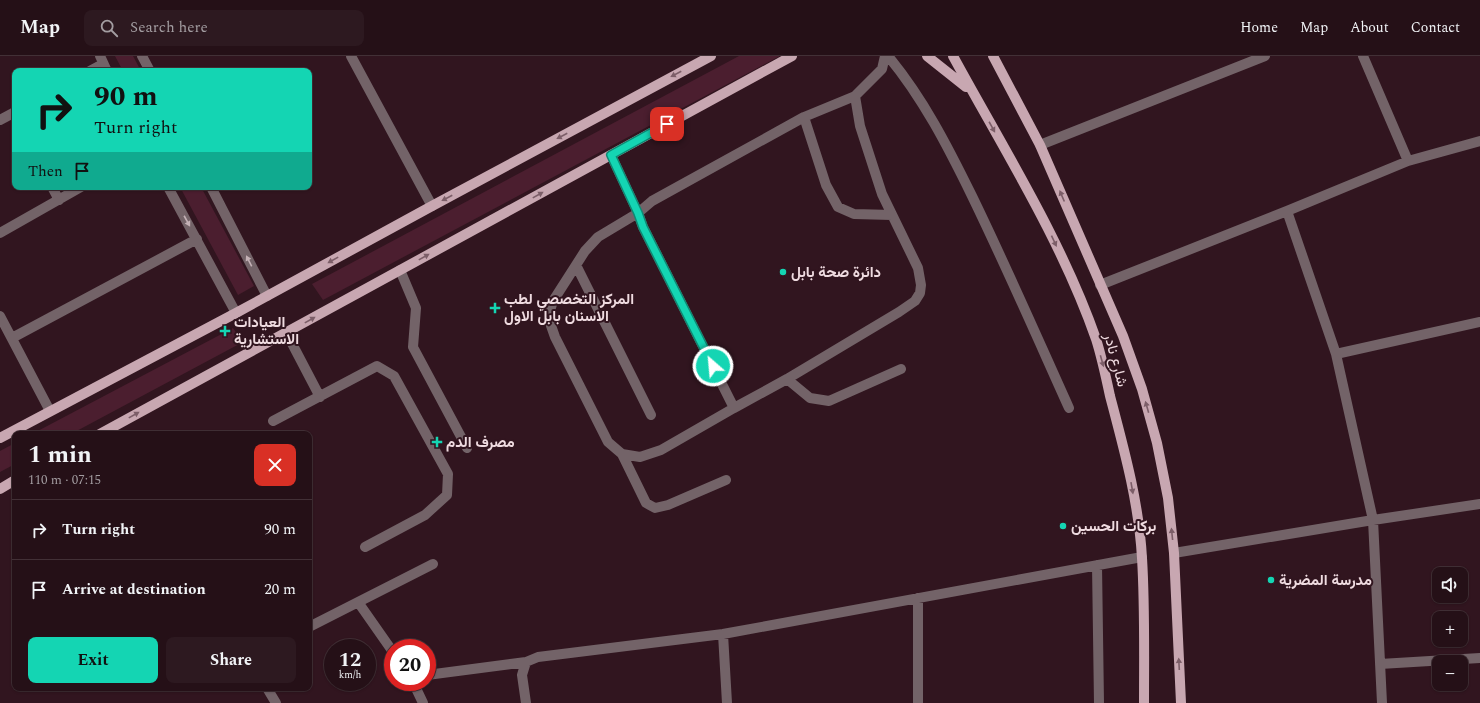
<!DOCTYPE html>
<meta charset="utf-8">
<style>
:root{--surface:#251017;--page:#2d1920;--text:#f1f3f6;--muted:#a39da1;--line:#423036;--accent:#14d5b3}
body{margin:0;font-family:Spectral,Vazirmatn,serif;background:var(--page);color:var(--text);height:100vh;display:flex;flex-direction:column;font-size:15px;white-space:nowrap}
*{box-sizing:border-box;margin:0}
p{font-size:13px;color:var(--muted)}
.icon{flex:none;width:22px;height:22px;fill:none;stroke:currentColor;stroke-width:2;stroke-linecap:round;stroke-linejoin:round}
.map{position:relative;flex:1;overflow:hidden}
.sheet{position:absolute;left:12px;top:375px;width:300px;height:260px;display:flex;flex-direction:column;background:var(--surface);border-radius:8px;box-shadow:0 1px 3px #0004,0 0 0 1px var(--line)}
.sheet>*{flex:none}
.hud{position:absolute;left:12px;top:12px;width:300px;height:122px;border-radius:8px;box-shadow:0 1px 3px #0004,0 0 0 1px var(--line);background:#14d5b3;color:#111;overflow:hidden}
.fabs{position:absolute;left:1432px;top:511px;display:grid;gap:8px}
.fabs a{display:grid;place-items:center;width:36px;height:36px;border-radius:8px;background:var(--surface);box-shadow:0 1px 3px #0004,0 0 0 1px var(--line);font-size:20px}
.speed{position:absolute;left:324px;top:583px;display:flex;gap:8px;font-size:20px;font-weight:700;text-align:center}
.speed>*{display:grid;place-content:center;width:52px;height:52px;border-radius:50%;background:var(--surface);box-shadow:0 1px 3px #0004,0 0 0 1px var(--line);line-height:1}
.speed small{font-size:10px;font-weight:400}
.speed .limit{border:6px solid #d22;background:#fff;color:#111}
.pin{position:absolute;display:grid;place-items:center;width:34px;height:34px;color:#fff;margin:-17px;border-radius:8px;box-shadow:0 2px 6px #0006}
.me{position:absolute;width:44px;margin:-22px;rotate:333deg;stroke-linejoin:round;filter:drop-shadow(0 0 3px #0008)}
.turn{display:flex;align-items:center;gap:14px;height:84px;padding:0 16px;font-size:18px}
.turn .icon{width:52px;height:52px;stroke-width:2.5}
.turn b{display:block;font-size:28px;line-height:34px}
.then{display:flex;align-items:center;height:38px;padding:0 16px;background:#0003;gap:8px;font-size:15px}
.round{display:grid;place-items:center;flex:none;width:42px;height:42px;border-radius:8px;background:var(--page)}
.headline{display:flex;align-items:center;justify-content:space-between;height:68px;padding:0 16px}
h1{font-size:24px;font-weight:700;line-height:30px}
.button{display:flex;gap:8px;margin-top:auto;padding:8px 16px}
.button a{flex:1;height:46px;border-radius:8px;background:var(--accent);color:#111;font-size:16px;font-weight:700;line-height:46px;text-align:center}
.button a+a{background:var(--page);color:var(--text)}
ul{padding:0;list-style:none}
li{display:flex;align-items:center;gap:12px;height:60px;padding:0 16px;border-top:1px solid var(--line)}
li div{flex:1}
li b{display:block;font-size:15px}
li em{font-style:normal}
header{display:flex;align-items:center;gap:24px;box-sizing:border-box;height:56px;padding:0 20px;background:var(--surface);border-bottom:1px solid var(--line)}
header strong{font-size:19px}
nav{display:flex;gap:22px;margin-inline-start:auto;font-size:14px}
.search{width:280px;height:36px;background:var(--page);display:flex;align-items:center;gap:10px;box-sizing:border-box;padding:0 14px;border-radius:8px;color:var(--muted);font-size:15px}
.map>svg:first-child{display:block}
.green{fill:#4b1e2f}
.lines{fill:none;stroke-linecap:round;stroke-linejoin:round}
.minor{stroke:#736368;stroke-width:10}
.major{stroke:#c8a7b1;stroke-width:10}
.oneway{fill:#7c5e68}
.oneway2{fill:#c4b1b6}
.route-casing{stroke:#0d8a74;stroke-width:10}
.route{stroke:#14d5b3;stroke-width:7}
.poi-dot{fill:#14d5b3;stroke:#31151f;stroke-width:1.5}
.labels{text-anchor:middle;stroke-width:4;stroke-linejoin:round;paint-order:stroke}
.poi-label{font-size:15px;font-weight:bold;fill:#efdbe0;stroke:#31151f;text-anchor:start}
.street-label{font-size:15px;fill:#efdbe0;stroke:#31151f}
</style>
<header>
<strong>Map</strong>
<div class="search"><svg class="icon" aria-label="search" viewBox="0 0 24 24"><circle cx="10" cy="10" r="6"/><path d="M15 15l6 6"/></svg>Search here</div>
<nav><a>Home</a><a>Map</a><a>About</a><a>Contact</a></nav>
</header>
<div class="map">
<svg width="1480" height="647" viewBox="0 0 1480 647">
<rect width="100%" height="100%" fill="#31151f"/>
<path class="green" d="M115,0H133L141,15H123Z
M739,0H780L323,244L312,228Z
M180,131H201L254,230L238,239Z
M233,272L243,286L71,378H32Z
M15,387V408L0,416V395Z"/>
<g class="lines">
<path class="minor" d="M100,0L107,15
M142,0L150,15
M351,0L432,150
M888,0C923,42 948,91 972,140C1006,210 1037,281 1069,352
M1363,0L1408,105
M90,15L103,8
M855,40L860,70L882,138L918,212L921,229L920,237L915,245L899,256L787,323L734,352L643,171L638,157L652,145L804,61L855,40L882,13L885,0
M804,61L826,129L838,151L854,158L892,159
M0,64L15,56
M1040,89L1265,0
M611,99L638,157L598,181L585,195L553,245L548,261L555,281L608,386L622,398L640,401L661,394L734,352
M52,131L59,144
M168,131L236,257
M211,131L267,240
M1287,155L1336,298L1373,464L1382,647
M0,177L81,131
M576,209L651,359
M400,214L416,252L413,291L467,392
M1100,229L1287,155L1408,105L1480,85
M0,260L50,355
M286,276L320,341
M12,282L197,183
M1336,298L1480,266
M787,323L810,342L829,345L901,313
M273,365L377,310L394,320L448,418L447,439L425,459L365,491
M622,398L646,447L655,452L668,449L726,424
M1174,497L1373,464L1480,448
M1097,509L1099,647
M918,542V647
M358,546L393,596
M309,571L433,508
M723,578L727,647
M526,606L522,619L526,647
M1380,608L1480,602
M427,619L526,606L538,601L723,578L1142,501
M413,626L423,647
M267,632L276,647"/>
<path class="major" d="M927,0L966,31
M953,0C1003,92 1061,183 1096,283C1102,302 1106,321 1110,340C1124,393 1139,447 1142,502C1145,550 1144,599 1144,647
M993,0L1040,89L1123,280L1142,333L1157,387L1168,442L1174,497L1181,647
M100,378L792,0
M0,382L236,257L432,150L711,0
M0,433L15,424"/>
</g>
<defs><path id="oneway-solid" d="M-6-.8H1V-3.2L6.5 0L1 3.2V.8H-6Z"/></defs>
<g class="oneway">
<use href="#oneway-solid" transform="translate(676 18) rotate(152)"/>
<use href="#oneway-solid" transform="translate(992 71) rotate(61)"/>
<use href="#oneway-solid" transform="translate(562 80) rotate(152)"/>
<use href="#oneway-solid" transform="translate(538 139) rotate(-29)"/>
<use href="#oneway-solid" transform="translate(1062 140) rotate(-113)"/>
<use href="#oneway-solid" transform="translate(447 142) rotate(152)"/>
<use href="#oneway-solid" transform="translate(1054 185) rotate(65)"/>
<use href="#oneway-solid" transform="translate(424 201) rotate(-29)"/>
<use href="#oneway-solid" transform="translate(333 204) rotate(151)"/>
<use href="#oneway-solid" transform="translate(310 264) rotate(-29)"/>
<use href="#oneway-solid" transform="translate(1102 305) rotate(74)"/>
<use href="#oneway-solid" transform="translate(1147 351) rotate(-106)"/>
<use href="#oneway-solid" transform="translate(134 359) rotate(-29)"/>
<use href="#oneway-solid" transform="translate(1132 432) rotate(80)"/>
<use href="#oneway-solid" transform="translate(1172 478) rotate(-96)"/>
<use href="#oneway-solid" transform="translate(1179 608) rotate(-93)"/>
</g>
<g class="oneway2">
<use href="#oneway-solid" transform="translate(187 165) rotate(61)"/>
<use href="#oneway-solid" transform="translate(249 205) rotate(-117)"/>
</g>
<g class="lines">
<g class="route-casing">
<path id="route" d="M667,68L611,99L638,157L643,171L713,310"/>
</g>
<use href="#route" class="route"/>
</g>
<g class="poi-dot">
<circle cx="783" cy="216" r="4"/>
<path d="M493 246h4v4h4v4h-4v4h-4v-4h-4v-4h4z"/>
<path d="M223 269h4v4h4v4h-4v4h-4v-4h-4v-4h4z"/>
<path d="M435 380h4v4h4v4h-4v4h-4v-4h-4v-4h4z"/>
<circle cx="1063" cy="470" r="4"/>
<circle cx="1271" cy="524" r="4"/>
</g>
<g class="labels">
<g class="poi-label">
<text x="791" y="221">دائرة صحة بابل</text>
<text x="504" y="248">المركز التخصصي لطب<tspan x="504" dy="17">الاسنان بابل الاول</tspan></text>
<text x="234" y="271">العيادات<tspan x="234" dy="17">الاستشارية</tspan></text>
<text x="446" y="391">مصرف الدم</text>
<text x="1071" y="475">بركات الحسين</text>
<text x="1279" y="529">مدرسة المضرية</text>
</g>
<g class="street-label">
<text transform="translate(1116 304) rotate(75)" y="5">شارع نادر</text>
</g>
</g>
</svg>
<div class="fabs">
<a><svg class="icon" aria-label="sound" viewBox="0 0 24 24"><path d="M4 9h4l5-4v14l-5-4H4zM17 9q2 3 0 6"/></svg></a>
<a>+</a>
<a>−</a>
</div>
<div class="speed"><div>12<small>km/h</small></div><div class="limit">20</div></div>
<div class="pin" style="left:667px;top:68px;background:#d93025"><svg class="icon" aria-label="arrive" viewBox="0 0 24 24"><path d="M6 21V4h12l-3 4 3 4H6"/></svg></div>
<svg class="me" style="left:713px;top:310px" viewBox="-20 -20 40 40"><circle r="17" fill="#14d5b3" stroke="#fff" stroke-width="3"/><path d="M0-11L8 9 0 5-8 9z" fill="#fff"/></svg>
<div class="hud">
<div class="turn"><svg class="icon" aria-label="right" viewBox="0 0 24 24"><path d="M7 20v-9h11M14 6l5 5-5 5"/></svg><div><b>90 m</b>Turn right</div></div>
<div class="then">Then<svg class="icon" aria-label="arrive" viewBox="0 0 24 24"><path d="M6 21V4h12l-3 4 3 4H6"/></svg></div>
</div>
<section class="sheet">
<div class="headline"><div><h1>1 min</h1><p>110 m · 07:15</p></div><a class="round" style="background:#d93025;color:#fff"><svg class="icon" aria-label="close" viewBox="0 0 24 24"><path d="M6 6l12 12M18 6L6 18"/></svg></a></div>
<ul>
<li><svg class="icon" aria-label="right" viewBox="0 0 24 24"><path d="M7 20v-9h11M14 6l5 5-5 5"/></svg><div><b>Turn right</b></div><em>90 m</em></li>
<li><svg class="icon" aria-label="arrive" viewBox="0 0 24 24"><path d="M6 21V4h12l-3 4 3 4H6"/></svg><div><b>Arrive at destination</b></div><em>20 m</em></li>
</ul>
<div class="button"><a>Exit</a><a>Share</a></div>
</section>
</div>
